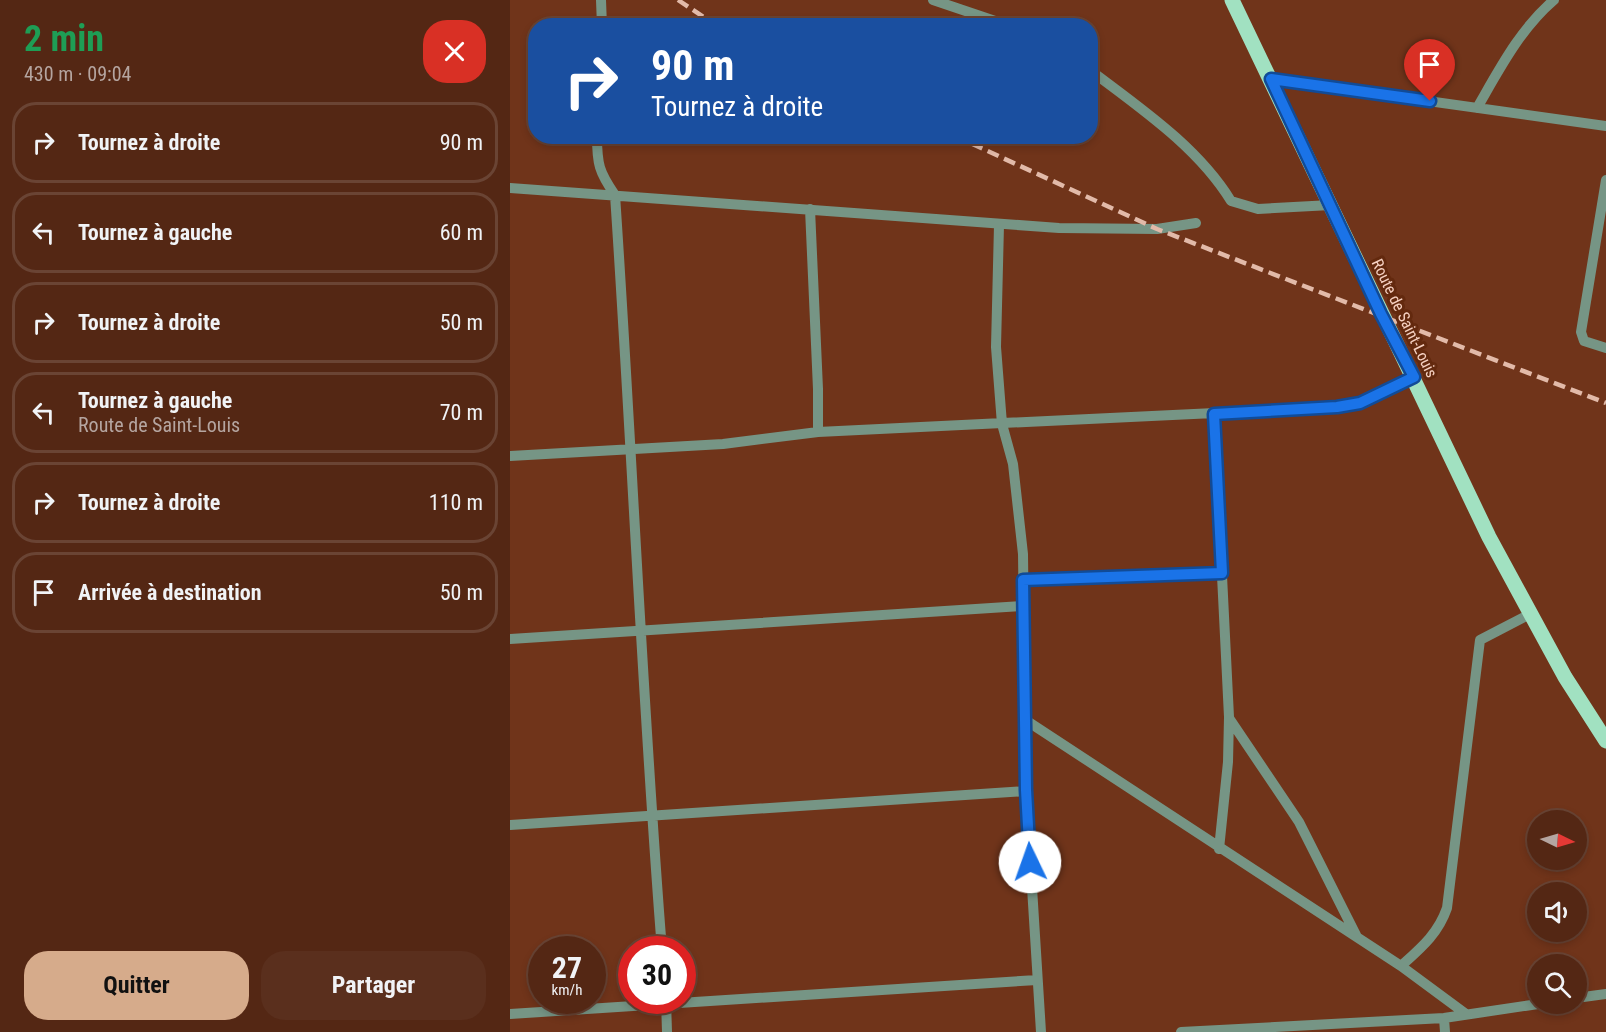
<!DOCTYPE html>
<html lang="fr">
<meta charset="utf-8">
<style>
:root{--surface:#542714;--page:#5a2f1d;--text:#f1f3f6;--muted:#b5a5a0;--line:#6a4434;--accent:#d6ab8b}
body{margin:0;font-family:"Roboto Condensed",sans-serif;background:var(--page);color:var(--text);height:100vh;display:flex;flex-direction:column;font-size:22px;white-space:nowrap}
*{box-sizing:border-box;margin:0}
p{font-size:20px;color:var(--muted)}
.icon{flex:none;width:33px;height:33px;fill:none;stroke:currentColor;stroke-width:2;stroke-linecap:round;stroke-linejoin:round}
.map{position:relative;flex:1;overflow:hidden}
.sheet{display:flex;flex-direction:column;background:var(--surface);width:510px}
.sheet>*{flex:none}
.banner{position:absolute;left:18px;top:18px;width:570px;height:126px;border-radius:24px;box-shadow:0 3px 9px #0003,0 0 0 2px var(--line);background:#1a4fa0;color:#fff;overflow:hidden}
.needle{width:39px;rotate:95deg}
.controls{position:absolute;left:1017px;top:810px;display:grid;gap:12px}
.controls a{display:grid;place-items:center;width:60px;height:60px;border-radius:50%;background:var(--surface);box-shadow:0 3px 9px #0003,0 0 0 2px var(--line);font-size:30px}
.speed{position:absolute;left:18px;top:936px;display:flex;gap:12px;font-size:30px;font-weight:700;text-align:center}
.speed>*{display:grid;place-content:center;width:78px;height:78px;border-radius:50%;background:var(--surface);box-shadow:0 3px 9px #0003,0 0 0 2px var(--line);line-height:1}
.speed small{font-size:15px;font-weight:400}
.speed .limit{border:9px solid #d22;background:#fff;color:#111}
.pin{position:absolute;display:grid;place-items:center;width:51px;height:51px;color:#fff;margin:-62px -26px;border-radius:50% 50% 50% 0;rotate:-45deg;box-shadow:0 0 6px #0007}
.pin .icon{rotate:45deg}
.me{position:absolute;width:66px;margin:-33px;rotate:357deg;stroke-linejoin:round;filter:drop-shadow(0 0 4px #0008)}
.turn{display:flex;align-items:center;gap:21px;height:126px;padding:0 24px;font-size:27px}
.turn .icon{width:78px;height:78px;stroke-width:2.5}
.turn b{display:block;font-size:42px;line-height:51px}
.round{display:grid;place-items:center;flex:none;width:63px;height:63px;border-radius:24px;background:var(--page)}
.overview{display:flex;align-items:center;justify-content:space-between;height:102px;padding:0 24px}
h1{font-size:36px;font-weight:700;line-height:45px;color:#1e9e55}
.cta{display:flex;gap:12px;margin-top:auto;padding:12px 24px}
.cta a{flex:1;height:69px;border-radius:24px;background:var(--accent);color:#111;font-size:24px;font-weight:700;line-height:69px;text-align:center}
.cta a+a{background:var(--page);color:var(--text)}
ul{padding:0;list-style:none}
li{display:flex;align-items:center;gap:18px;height:81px;margin:0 12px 9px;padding:0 12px;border:3px solid var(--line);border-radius:24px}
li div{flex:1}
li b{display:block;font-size:22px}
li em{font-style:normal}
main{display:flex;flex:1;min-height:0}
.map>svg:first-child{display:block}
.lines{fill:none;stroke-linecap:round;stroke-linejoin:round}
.minor{stroke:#769585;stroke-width:10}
.major{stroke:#a1e1c1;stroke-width:15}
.rail{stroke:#e2baa9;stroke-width:4.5;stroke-dasharray:12 6;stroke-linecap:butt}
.route-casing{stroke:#114b97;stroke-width:15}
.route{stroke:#1a73e8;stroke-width:10}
.labels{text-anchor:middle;stroke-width:6;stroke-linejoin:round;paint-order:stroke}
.street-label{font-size:16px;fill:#f6d1c2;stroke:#63290e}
</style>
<main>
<section class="sheet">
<div class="overview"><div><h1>2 min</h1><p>430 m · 09:04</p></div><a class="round" style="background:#d93025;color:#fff"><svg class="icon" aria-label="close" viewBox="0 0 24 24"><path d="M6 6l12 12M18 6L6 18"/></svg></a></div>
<ul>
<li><svg class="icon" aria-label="right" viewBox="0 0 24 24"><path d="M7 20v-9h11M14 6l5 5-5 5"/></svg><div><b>Tournez à droite</b></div><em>90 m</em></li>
<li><svg class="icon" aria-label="left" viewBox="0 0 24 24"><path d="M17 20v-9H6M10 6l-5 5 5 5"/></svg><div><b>Tournez à gauche</b></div><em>60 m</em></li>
<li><svg class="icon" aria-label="right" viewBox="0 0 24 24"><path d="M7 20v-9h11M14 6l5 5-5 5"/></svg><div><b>Tournez à droite</b></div><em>50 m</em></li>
<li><svg class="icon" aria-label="left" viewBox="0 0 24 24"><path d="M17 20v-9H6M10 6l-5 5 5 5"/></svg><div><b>Tournez à gauche</b><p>Route de Saint-Louis</p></div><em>70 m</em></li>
<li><svg class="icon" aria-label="right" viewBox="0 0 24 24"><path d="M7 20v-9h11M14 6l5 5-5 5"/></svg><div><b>Tournez à droite</b></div><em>110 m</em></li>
<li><svg class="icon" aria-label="arrive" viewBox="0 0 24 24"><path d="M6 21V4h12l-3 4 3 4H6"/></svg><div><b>Arrivée à destination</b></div><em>50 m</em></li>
</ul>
<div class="cta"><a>Quitter</a><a>Partager</a></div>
</section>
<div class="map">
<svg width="1096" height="1032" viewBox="0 0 1096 1032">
<rect width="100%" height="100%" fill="#70341a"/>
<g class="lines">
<path class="minor" d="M91,0L92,26
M423,0L500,26
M580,70C630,108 688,147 721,201L748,209L821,205
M761,79L1096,126
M967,108C989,70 1010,29 1044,0
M87,136C87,164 89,172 105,195C122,446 132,698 152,950
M1096,180L1071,332L1074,341L1096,348
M0,188L549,228L647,229L686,223
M300,209L308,389V432
M489,225L486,347L492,424L503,464L513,554L516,791L531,1032
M704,414L719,717L718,762L709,849
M0,456L213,444L308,432L827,407L850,403L904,377
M513,580L712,573
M0,639L513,606
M719,718L789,822L847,937
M517,721L891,966L956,1014
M0,825L516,791
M891,966C911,948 928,934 937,908L970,640L1020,614
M1066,998L1096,994
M156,1000L157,1032
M0,1014L527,980
M934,1018L935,1032
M671,1032L934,1018L1028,1004"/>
<path class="major" d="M722,0L979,537L1055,677L1096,741"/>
<path class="rail" d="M168,0L207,26
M445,136L647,229L1096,403"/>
</g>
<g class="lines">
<g class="route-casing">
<path id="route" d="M520,862L516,790L513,580L712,573L704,414L827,407L850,403L904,377L871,314L761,79L920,101"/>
</g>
<use href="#route" class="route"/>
</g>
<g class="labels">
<g class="street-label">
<text transform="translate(895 318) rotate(64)" y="6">Route de Saint-Louis</text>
</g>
</g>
</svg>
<div class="controls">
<a><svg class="needle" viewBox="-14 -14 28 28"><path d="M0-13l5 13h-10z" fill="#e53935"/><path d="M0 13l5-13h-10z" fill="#b5a5a0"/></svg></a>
<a><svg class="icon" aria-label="sound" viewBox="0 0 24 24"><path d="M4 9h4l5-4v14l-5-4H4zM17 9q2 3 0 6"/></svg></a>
<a><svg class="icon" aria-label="search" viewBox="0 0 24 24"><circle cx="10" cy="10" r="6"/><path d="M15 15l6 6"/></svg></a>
</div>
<div class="speed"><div>27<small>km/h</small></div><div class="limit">30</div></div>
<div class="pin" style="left:920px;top:101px;background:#d93025"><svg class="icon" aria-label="arrive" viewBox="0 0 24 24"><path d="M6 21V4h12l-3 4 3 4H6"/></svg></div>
<svg class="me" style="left:520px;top:862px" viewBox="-20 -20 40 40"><circle r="19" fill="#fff"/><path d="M0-13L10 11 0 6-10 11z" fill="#1a73e8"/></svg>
<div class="banner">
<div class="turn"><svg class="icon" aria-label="right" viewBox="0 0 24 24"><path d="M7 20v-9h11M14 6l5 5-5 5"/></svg><div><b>90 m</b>Tournez à droite</div></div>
</div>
</div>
</main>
